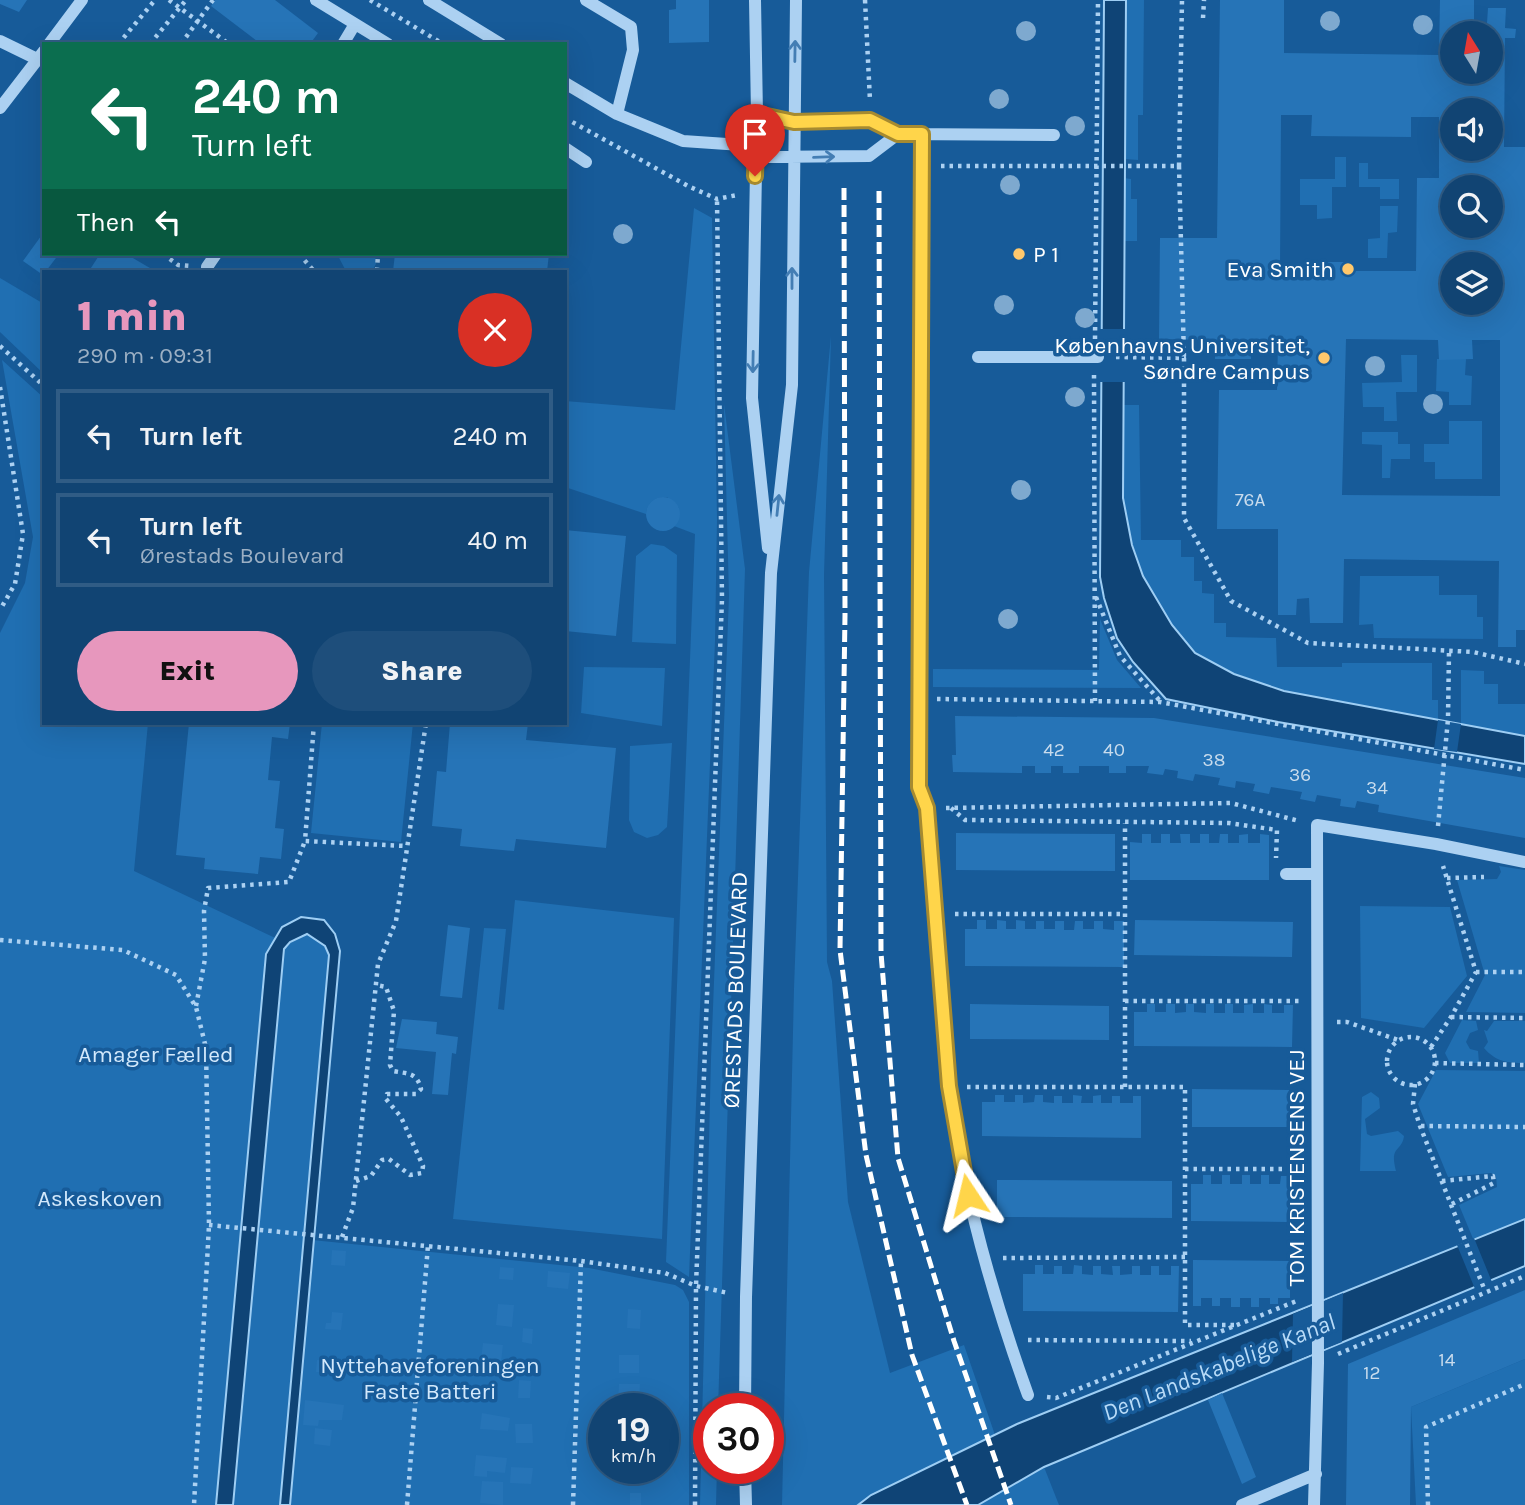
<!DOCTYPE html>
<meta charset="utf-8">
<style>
:root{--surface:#114473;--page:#1e4e7b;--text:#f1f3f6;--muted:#9cb0c4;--line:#305c85;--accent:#e797bd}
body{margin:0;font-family:Karla,sans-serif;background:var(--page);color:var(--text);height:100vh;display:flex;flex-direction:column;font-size:26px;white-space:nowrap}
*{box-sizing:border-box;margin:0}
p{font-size:23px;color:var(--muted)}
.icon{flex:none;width:38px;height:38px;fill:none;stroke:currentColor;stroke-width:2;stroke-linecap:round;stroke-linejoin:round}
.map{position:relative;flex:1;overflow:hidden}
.panel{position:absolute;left:42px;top:270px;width:525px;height:455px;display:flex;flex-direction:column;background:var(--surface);border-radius:0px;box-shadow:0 7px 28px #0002,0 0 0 2px var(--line)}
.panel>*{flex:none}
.hud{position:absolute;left:42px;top:42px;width:525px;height:214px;border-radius:0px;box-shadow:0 7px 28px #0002,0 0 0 2px var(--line);background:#0b6e4f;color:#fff;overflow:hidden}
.needle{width:46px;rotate:349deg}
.buttons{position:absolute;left:1440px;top:21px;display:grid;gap:14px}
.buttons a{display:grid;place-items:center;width:63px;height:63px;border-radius:50%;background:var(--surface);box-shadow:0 7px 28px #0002,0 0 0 2px var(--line);font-size:35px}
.speed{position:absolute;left:588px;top:1393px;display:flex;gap:14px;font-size:35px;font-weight:700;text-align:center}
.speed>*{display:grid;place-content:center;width:91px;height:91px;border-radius:50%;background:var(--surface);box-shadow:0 7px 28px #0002,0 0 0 2px var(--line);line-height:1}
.speed small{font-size:18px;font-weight:400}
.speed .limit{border:10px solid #d22;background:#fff;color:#111}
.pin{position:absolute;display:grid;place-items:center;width:60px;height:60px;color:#fff;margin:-72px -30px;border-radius:50% 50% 50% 0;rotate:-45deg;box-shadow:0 0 7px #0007}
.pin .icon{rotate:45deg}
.me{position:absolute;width:77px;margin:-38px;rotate:350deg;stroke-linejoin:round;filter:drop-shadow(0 0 5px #0008)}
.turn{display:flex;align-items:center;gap:24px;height:147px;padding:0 35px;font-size:32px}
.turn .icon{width:91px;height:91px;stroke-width:2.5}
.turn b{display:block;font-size:49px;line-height:60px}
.then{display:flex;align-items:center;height:66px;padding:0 35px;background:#0003;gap:14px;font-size:26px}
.round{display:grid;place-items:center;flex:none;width:74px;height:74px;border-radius:37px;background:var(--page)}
.summary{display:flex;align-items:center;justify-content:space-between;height:119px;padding:0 35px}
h1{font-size:42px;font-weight:800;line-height:52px;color:var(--accent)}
.primary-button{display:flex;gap:14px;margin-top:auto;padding:14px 35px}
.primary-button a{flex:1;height:80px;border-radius:42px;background:var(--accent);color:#111;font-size:28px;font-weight:800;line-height:80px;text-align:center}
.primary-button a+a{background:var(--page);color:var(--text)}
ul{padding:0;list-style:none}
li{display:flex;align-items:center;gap:21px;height:94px;margin:0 14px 10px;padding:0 21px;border:4px solid var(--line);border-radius:0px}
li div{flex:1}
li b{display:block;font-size:26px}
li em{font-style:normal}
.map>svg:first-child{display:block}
.green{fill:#206fb2;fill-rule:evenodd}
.water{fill:#0f4476;stroke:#9ecef4;stroke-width:2}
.pier{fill:#175b99}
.building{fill:#2674b7;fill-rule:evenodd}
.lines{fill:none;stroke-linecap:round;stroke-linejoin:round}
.path{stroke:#acd1f2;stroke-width:4.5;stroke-dasharray:3.5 5;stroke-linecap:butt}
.minor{stroke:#acd1f2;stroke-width:12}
.rail{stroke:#fff;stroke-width:5;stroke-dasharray:12 5;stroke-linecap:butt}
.tree{fill:#7ea9cf}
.oneway{stroke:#447eb4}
.route-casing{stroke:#a68a30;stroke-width:18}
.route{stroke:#ffd54a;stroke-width:12}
.poi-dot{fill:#ffc86c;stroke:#175b99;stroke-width:2.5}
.labels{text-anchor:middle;stroke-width:7;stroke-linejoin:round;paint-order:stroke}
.number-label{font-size:19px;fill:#c9dced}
.poi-label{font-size:23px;fill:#fff;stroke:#175b99;text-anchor:end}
.street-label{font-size:23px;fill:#fff;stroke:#175b99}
.park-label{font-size:23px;fill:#d3e9fc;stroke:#175b99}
.water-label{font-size:24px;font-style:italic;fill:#b8dbf8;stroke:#175b99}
</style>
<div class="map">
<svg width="1525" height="1505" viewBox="0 0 1525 1505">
<rect width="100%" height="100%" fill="#175b99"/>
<path class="green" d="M1126,0H1144L1143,115H1138V160L1125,159Z
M1335,157H1346V187H1332V218L1317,219V205H1300V179H1335Z
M1359,163H1368V179H1399V199H1380V187H1359Z
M1124,178L1131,179V199H1137V241H1124Z
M1380,206H1398L1397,232L1388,233L1387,258H1368V239L1380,238Z
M694,208L712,218L717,519L715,641L689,1277L666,1262L695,534L674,526L678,520L679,508L667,497C655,496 647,503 646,514L565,487V401L675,410Z
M337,254H375L376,264L372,271H346Z
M0,278L44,304V374L0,332Z
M831,336L824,575L827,962L832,981L848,1202L890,1373L964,1345L995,1435L871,1495L858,1505H782L794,989L809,572Z
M1401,355H1417V392H1396L1397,421H1384V407H1363L1362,383L1402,382Z
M1437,359H1466L1465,375L1472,376L1471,405H1449V392L1436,391Z
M2,360L44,398V723H148L134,871L288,944L307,934L325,946L329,955L287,1426L283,1505H0V633L25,583L33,537Z
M724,404L745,569L718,1409H709V1468H717L716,1505H700L711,1059L729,596Z
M1123,405H1139L1141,540H1181V557H1194V581H1202V593L1214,594V623H1226V637L1276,638L1277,667H1342V663H1432V700H1438V720C1375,708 1241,693 1195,652C1152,613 1131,555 1123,500C1119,470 1123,436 1123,405Z
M1449,421H1482V479H1435V462H1424V444H1449Z
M1362,432H1398V444H1410V459H1391L1390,478H1382V445L1362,444Z
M651,544L664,546L677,555L676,644L632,642L636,556Z
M1360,576H1439V595H1477V617H1483V639L1374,638L1373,624L1359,625Z
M1100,619L1117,660L1141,688L933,687V669L1099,670Z
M584,667L665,668L662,726L581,713Z
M1461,670L1484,671V684H1498V704H1525V736L1461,724Z
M322,723H413L401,842L311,833Z
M672,743L667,827L658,835L647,838L634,832L629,820L630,746Z
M1499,866L1525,870V1013L1466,1012L1485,975L1457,880L1497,879L1501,872Z
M515,900L674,918L662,1239L453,1219L484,928L506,929L498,1009L504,1010Z
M1360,906L1450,907L1467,976L1424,1028L1361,1018Z
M1462,1020L1476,1021L1478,1030L1470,1033L1466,1042L1470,1049L1478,1051L1479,1063H1450L1445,1053Z
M1494,1021H1525V1063C1508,1063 1496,1062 1484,1048L1488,1042L1484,1030L1487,1031Z
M1436,1070L1525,1071V1219L1474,1241L1459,1205L1497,1187L1496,1176L1491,1173L1448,1177L1418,1104Z
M1371,1092L1379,1098L1380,1108L1365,1119L1367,1134L1371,1136L1398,1131L1404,1136C1402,1152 1389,1145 1396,1171H1360L1362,1097Z
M312,1240L589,1268L675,1285L683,1290L689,1302V1505H290ZM604,1409H663V1468H604Z
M1525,1359V1505H1416L1411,1407Z
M1044,1467L1059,1505H978L985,1499Z"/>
<path class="water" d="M1104,0H1126L1123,498L1132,545L1143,576L1172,625L1195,653L1234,674L1284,691L1525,736V764L1278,722L1166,699L1133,662L1117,638L1104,598L1100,577Z
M301,917L324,920L335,934L340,951L290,1505H280L329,955L325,946L307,934L290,942L284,949L233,1505H216L266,954L282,927Z
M1525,1219V1266L1044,1467L978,1505H858L871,1495L1017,1424Z"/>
<path class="pier" d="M1099,329H1125V382H1099Z
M1438,720L1461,724L1457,752L1434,749Z
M1474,1238L1492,1282L1475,1289L1457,1245Z
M1343,1293L1342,1342L1292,1362L1293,1314Z"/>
<path class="building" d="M0,0H27L19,12L0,4Z
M215,0H275L318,33L310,44H261L211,6Z
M676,0H709V42L669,43V10L676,9Z
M1220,0H1284V53L1439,55L1440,0H1474V23H1487L1488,8H1506L1505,28L1516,29L1515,38H1505L1504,147H1525V630H1516V647H1498L1499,561L1344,559L1343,623H1310L1309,598L1297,599L1296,615H1278V529H1217L1219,390H1277L1278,341L1251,340V359H1215V340L1159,339L1160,238H1217ZM1452,33H1491V72H1452ZM1452,110H1491V149H1452ZM1281,115H1312L1311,136L1411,137V117H1439V178H1417L1416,271H1346V262H1306L1307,270H1280ZM1452,187H1491V226H1452ZM1452,264H1491V303H1452ZM1346,339L1438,340L1439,360L1473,359L1472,340H1500V496L1342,495Z
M44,232V254H59L43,275L23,261Z
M100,254H126L155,271H89Z
M395,254H549L547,271H393Z
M646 514a17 17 0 1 1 34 0a17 17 0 1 1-34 0Z
M565,530L626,536L616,636L565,631Z
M955,716L1154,718L1525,778V838L1378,812L1379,805L1357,801L1355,808L1340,806L1341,799L1317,795L1315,802L1300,799L1302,792L1271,787L1269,794L1253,791L1255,784L1236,781L1235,788L1218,785L1220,778L1195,774L1193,781L1177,778L1178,771L1165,769L1163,775L1147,773L1149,766H1126V773H1109V766H1079V773H1063V766H1051V773H1035V766H1022V773L953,772L952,755H956Z
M189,723H290L288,739L272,737L268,780L280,781L275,828L284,829L281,859L260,857L258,874L204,869L205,858L176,855Z
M450,723H528L526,740L616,748L606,848L516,839L514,851L460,846L462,829L432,826L437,771L446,772Z
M956,833L1115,834V871L956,870Z
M1142,834H1151V843H1161V834H1170V843H1181L1180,834H1190V843H1200V834H1209V843H1219L1220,834H1228V843H1239V835L1248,834V843H1260V834L1269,835V880H1130V842L1142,843Z
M977,920H986V929H997V920L1006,921V929H1016V920L1025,921V929H1036V921H1044V929H1055V921H1064V930H1074L1075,921H1083V929H1094V921H1103V929L1114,930V921H1124V967L965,966V929H977Z
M1135,920L1293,922L1292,957L1134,955Z
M448,925L470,928L462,998L440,996Z
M970,1004L1109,1006V1040L970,1039Z
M1147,1004H1155V1012H1166V1004H1175V1013L1186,1012V1004H1194V1012L1206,1013V1004H1214V1013H1225V1004H1233V1013H1244V1005L1253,1004V1013H1264V1004L1272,1005V1013H1284V1005H1293L1292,1047L1134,1046V1012H1147Z
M402,1019L437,1022L436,1034L458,1037L456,1054L452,1053L448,1095L432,1094L436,1052L396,1048Z
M1192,1089L1289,1090V1127H1192Z
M995,1095H1004V1102H1015V1095H1023V1103L1034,1102L1035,1095H1043V1102L1054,1103V1096H1062V1103H1073V1095L1082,1096L1081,1103H1093V1096L1101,1095V1103H1112V1096H1120V1103H1133V1096H1141V1138L982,1136V1102H995Z
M1203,1175H1211V1184H1222V1175H1230V1184H1242V1175H1250V1184H1261V1175H1269V1184H1280L1281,1176H1288V1222L1191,1221V1184H1203Z
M997,1180L1172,1181V1218L997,1217Z
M332,1250L346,1251L345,1266L331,1265Z
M1193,1260L1290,1261V1298H1278V1304H1270V1298H1259V1307H1251V1298H1240V1307H1231V1298H1220V1306H1212V1298H1201V1306H1193Z
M1035,1265H1043V1274H1054V1266H1062V1274H1073L1074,1265L1082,1266V1274L1093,1275V1266H1101V1274L1113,1275L1112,1266H1120V1275L1132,1274V1266H1140V1275H1151V1266H1159V1275H1171V1266H1179L1178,1312L1023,1311V1274H1035Z
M500,1267L514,1268L513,1280L499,1279Z
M548,1271L570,1273L568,1289L547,1287Z
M1525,1290V1359L1411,1407L1410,1505H1346L1348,1364Z
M498,1304L514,1305L512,1327L496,1325Z
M628,1309L641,1310L640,1329L627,1328Z
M332,1312L343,1313L341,1330L325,1329L326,1323H331Z
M523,1328L533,1329L532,1344L522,1342Z
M483,1343L503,1345L501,1362L481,1360Z
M619,1355H639V1373H619Z
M317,1360L346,1362V1374L316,1372Z
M519,1380L531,1381L530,1398H518Z
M619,1384H640L639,1402L618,1401Z
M1222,1393L1256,1477L1242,1484L1208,1400Z
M305,1400L344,1405L342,1420H319L318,1426L303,1425Z
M482,1413L510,1418L508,1431L480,1429Z
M515,1424H532L533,1443H516Z
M315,1428L332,1430L330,1446L314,1444Z
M476,1455L507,1458L505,1473L487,1471V1477L474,1476Z
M511,1467L533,1468L531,1484L510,1483Z
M482,1481L503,1482V1505L480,1503Z
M630,1493H641V1505H630Z"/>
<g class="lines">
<path class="path" d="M169,0L229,44
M370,0L443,44
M865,0L870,101
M1203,18L1204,0
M122,44L120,42L155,0
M150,44L186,0
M181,44L213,0
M565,118L688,186L717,199L737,195
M941,166H1179L1184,358
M1179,166L1182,0
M163,254L178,265L190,266
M299,254L314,271
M377,271L378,254
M1095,339L1098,0
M0,346L44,386
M1116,357L1184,358V518L1231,601L1308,643L1473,652L1525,664
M1094,375L1095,701
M0,387L23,534L15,584L0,610
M1096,597L1120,656L1160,701
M937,699L1160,702L1525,770
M314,723L305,841L406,846
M946,808L1231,803L1299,821
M951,808L965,820L1229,823L1277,830L1276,858
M1438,826L1448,719L1449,651
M1447,878L1484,877
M955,914H1125
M0,940L123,950L176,975L196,1007L206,1048L209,1225L194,1505
M1476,972H1525
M1125,1001H1299
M196,1006L205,959L204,911L208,888L289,882L305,841
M1451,1017L1525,1018
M1337,1022H1347L1398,1040
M1387 1061a24 24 0 1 1 48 0a24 24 0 1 1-48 0Z
M1431,1047L1451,1017L1476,972L1443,866
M1435,1063L1525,1065
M1415,1084L1413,1104L1420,1126L1485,1291
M967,1087H1185V1325H1235
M1125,1087V823
M1421,1126L1525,1127
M1185,1169H1299
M356,1181L371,1176L382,1160L389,1159L410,1175L422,1173L423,1166L401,1117L386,1099L387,1094H416L421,1089C417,1072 408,1074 393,1071L390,1065L394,1011L386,987L376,985
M1442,1181L1493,1176L1494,1183L1450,1205
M209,1225L581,1261L665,1273L696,1286L728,1293
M342,1237L353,1208L378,964L396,921L426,723
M1003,1258L1185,1257
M1028,1340L1191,1341
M1338,1354L1525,1276
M1047,1397L1056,1398L1299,1300
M407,1505L428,1245
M573,1505L581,1261
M695,1505L696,1286L722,599L717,199
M1428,1505L1426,1427L1525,1384"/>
<path class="minor" d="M316,0L388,44
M429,0L501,44
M586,0L631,27L633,50L617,114
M755,0L757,114L752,398L768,548
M0,41L37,59
M49,44L82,0
M343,44L355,24
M565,83L617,114L683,141L756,146
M0,108L44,51
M757,114L794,122L870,120L898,134L1054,135
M922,134L919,787L927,808C934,901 937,994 949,1085C962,1191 992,1295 1028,1395
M565,148L586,162
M756,157L869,156L898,134
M207,267L216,254
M978,357H1098
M1286,874H1317
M745,1409L746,1297L771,573L792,385L796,0
M745,1468L746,1505
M1242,1505L1316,1474
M1314,1505L1318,1363L1317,825L1436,844L1525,862"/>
<path class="rail" d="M844,188L845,615L840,950L866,1155L912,1355L967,1505
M879,191L881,953L898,1158L954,1341L1011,1505"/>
</g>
<g class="tree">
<circle cx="1330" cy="21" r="10"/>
<circle cx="1423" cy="25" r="10"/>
<circle cx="1026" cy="31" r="10"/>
<circle cx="999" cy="99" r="10"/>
<circle cx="1075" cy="126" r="10"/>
<circle cx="1010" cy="185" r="10"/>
<circle cx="623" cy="234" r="10"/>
<circle cx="1004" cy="305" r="10"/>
<circle cx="1085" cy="318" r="10"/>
<circle cx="1375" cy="366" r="10"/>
<circle cx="1075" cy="397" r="10"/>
<circle cx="1433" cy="404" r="10"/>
<circle cx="1021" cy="490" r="10"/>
<circle cx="1008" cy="619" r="10"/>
</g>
<defs><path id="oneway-shaft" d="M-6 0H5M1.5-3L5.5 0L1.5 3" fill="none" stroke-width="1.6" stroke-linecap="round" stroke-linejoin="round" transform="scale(1.75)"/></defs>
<g class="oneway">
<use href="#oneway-shaft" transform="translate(795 51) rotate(-89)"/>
<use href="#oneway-shaft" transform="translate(824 157) rotate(-2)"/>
<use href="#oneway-shaft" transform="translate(792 278) rotate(-90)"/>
<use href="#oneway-shaft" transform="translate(753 362) rotate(91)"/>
<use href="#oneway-shaft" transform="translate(778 505) rotate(-84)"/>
</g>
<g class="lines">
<g class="route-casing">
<path id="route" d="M755,176L757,114L794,122L870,120L898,134H922L919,787L927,808L949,1086L968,1195"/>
</g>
<use href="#route" class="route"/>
</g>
<g class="poi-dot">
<circle cx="1019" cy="254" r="7"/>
<circle cx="1348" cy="269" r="7"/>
<circle cx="1324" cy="358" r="7"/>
</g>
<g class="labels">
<g class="number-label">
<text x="1250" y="506">76A</text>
<text x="1054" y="756">42</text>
<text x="1114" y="756">40</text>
<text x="1214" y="766">38</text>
<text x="1300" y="781">36</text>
<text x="1377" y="794">34</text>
<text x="1447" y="1366">14</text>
<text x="1372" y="1379">12</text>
</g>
<g class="poi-label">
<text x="1033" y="262" text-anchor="start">P 1</text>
<text x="1334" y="277">Eva Smith</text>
<text x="1310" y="353">Københavns Universitet,<tspan x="1310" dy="26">Søndre Campus</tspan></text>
</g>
<g class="street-label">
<text transform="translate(735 990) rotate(-88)" y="8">ØRESTADS BOULEVARD</text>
<text transform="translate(1296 1168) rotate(-90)" y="8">TOM KRISTENSENS VEJ</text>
</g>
<g class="park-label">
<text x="156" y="1062">Amager Fælled</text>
<text x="100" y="1206">Askeskoven</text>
<text x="430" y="1373">Nyttehaveforeningen<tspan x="430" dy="26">Faste Batteri</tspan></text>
</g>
<g class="water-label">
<text transform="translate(1219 1367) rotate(-22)" y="8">Den Landskabelige Kanal</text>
</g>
</g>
</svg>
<div class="buttons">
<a><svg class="needle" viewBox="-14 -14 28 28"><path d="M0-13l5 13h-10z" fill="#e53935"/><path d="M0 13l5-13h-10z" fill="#9cb0c4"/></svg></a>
<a><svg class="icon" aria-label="sound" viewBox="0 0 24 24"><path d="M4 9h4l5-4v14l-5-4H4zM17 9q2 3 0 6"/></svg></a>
<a><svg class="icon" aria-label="search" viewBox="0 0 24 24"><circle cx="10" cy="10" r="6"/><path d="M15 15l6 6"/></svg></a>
<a><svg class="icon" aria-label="layers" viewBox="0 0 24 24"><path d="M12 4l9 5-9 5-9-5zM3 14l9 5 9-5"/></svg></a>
</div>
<div class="speed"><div>19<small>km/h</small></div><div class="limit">30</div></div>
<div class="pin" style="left:755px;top:176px;background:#d93025"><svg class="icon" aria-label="arrive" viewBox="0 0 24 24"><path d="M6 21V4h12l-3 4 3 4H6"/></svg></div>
<svg class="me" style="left:968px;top:1195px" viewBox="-20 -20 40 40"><path d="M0-17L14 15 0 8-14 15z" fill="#ffd54a" stroke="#fff" stroke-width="4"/></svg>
<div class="hud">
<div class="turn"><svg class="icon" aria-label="left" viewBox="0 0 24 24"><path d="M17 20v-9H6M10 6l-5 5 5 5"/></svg><div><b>240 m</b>Turn left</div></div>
<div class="then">Then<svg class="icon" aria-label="left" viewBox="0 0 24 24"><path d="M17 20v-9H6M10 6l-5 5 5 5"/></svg></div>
</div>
<section class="panel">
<div class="summary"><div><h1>1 min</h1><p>290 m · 09:31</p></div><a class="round" style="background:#d93025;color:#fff"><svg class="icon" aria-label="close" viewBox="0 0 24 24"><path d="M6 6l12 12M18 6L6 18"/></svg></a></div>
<ul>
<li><svg class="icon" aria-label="left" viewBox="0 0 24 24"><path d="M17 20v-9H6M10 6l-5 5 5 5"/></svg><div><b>Turn left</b></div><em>240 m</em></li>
<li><svg class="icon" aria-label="left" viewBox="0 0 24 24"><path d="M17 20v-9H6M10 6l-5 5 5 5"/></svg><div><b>Turn left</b><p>Ørestads Boulevard</p></div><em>40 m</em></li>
</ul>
<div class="primary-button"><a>Exit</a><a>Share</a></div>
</section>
</div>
